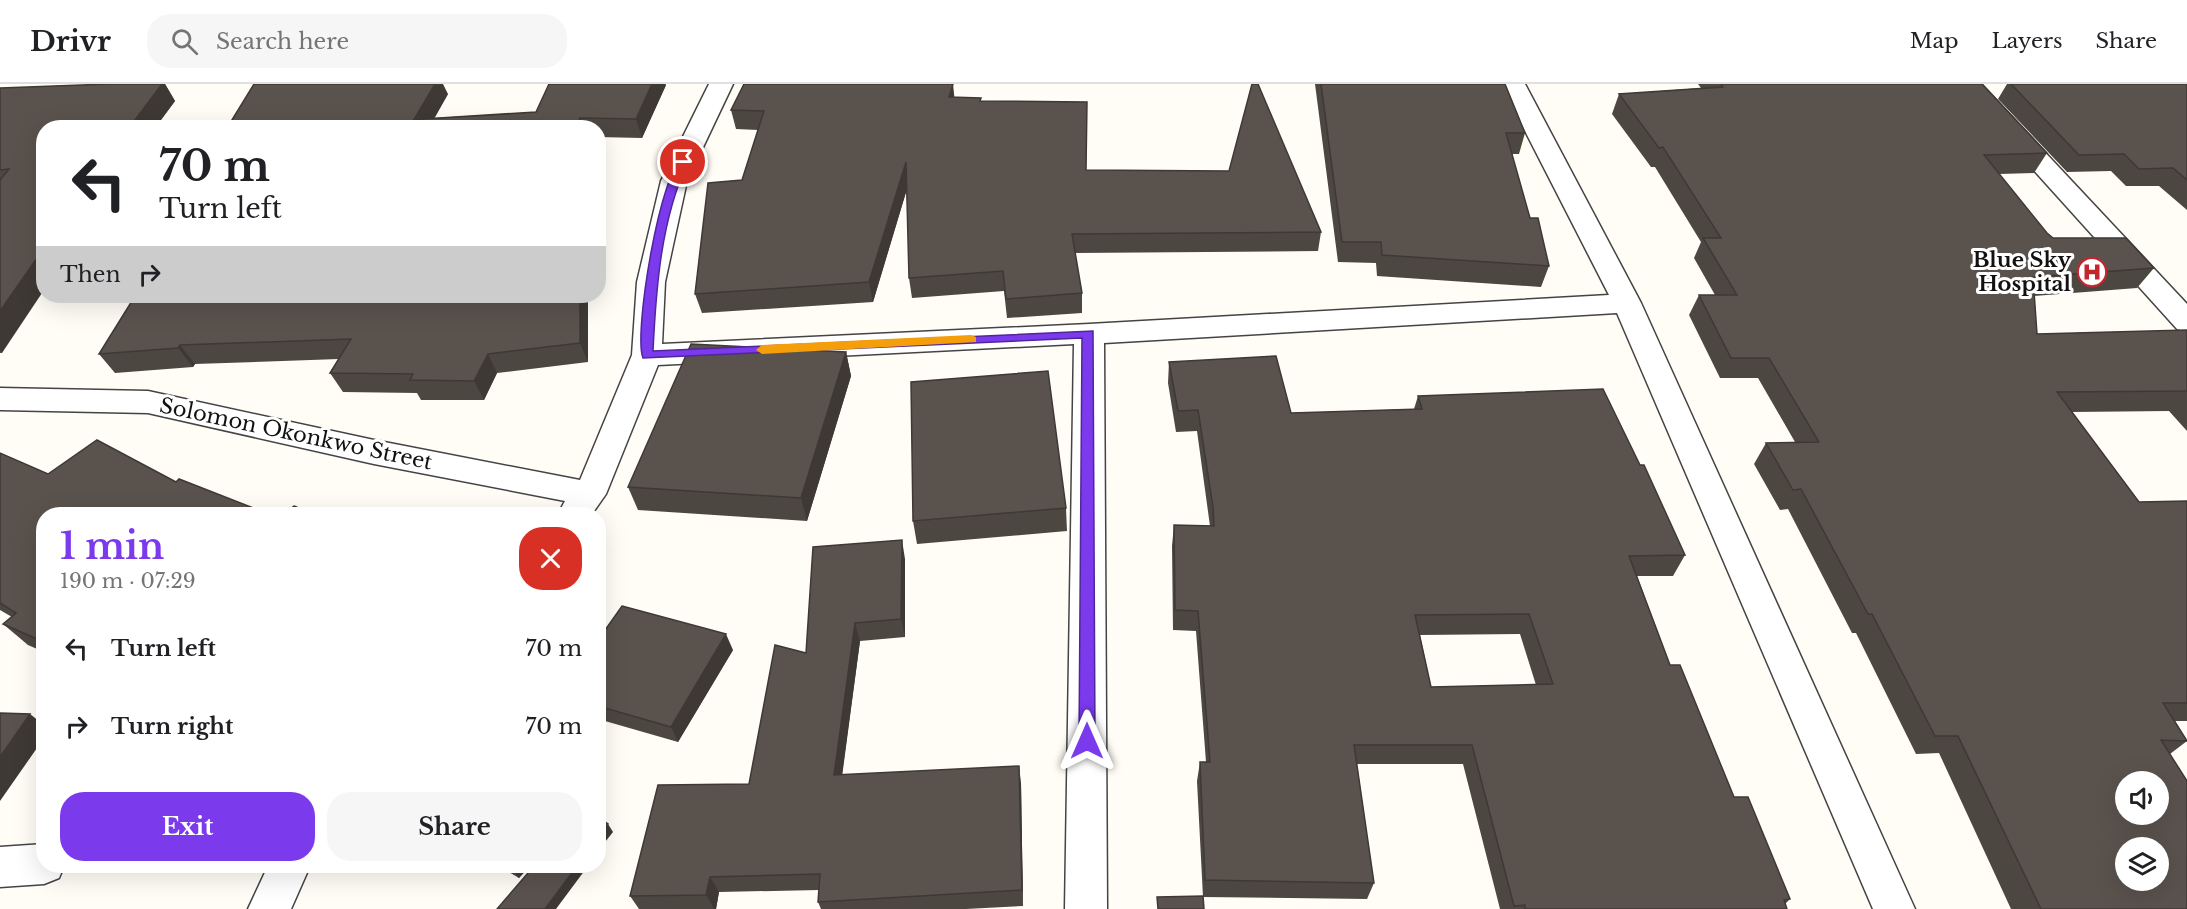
<!DOCTYPE html>
<meta charset="utf-8">
<style>
:root{--surface:#fff;--page:#f6f6f6;--text:#202124;--muted:#757577;--line:#e0e0e0;--accent:#7c3aed}
body{margin:0;font-family:"Libre Baskerville",serif;background:var(--page);color:var(--text);height:100vh;display:flex;flex-direction:column;font-size:22px;white-space:nowrap}
*{box-sizing:border-box;margin:0}
p{font-size:20px;color:var(--muted)}
.icon{flex:none;width:33px;height:33px;fill:none;stroke:currentColor;stroke-width:2;stroke-linecap:round;stroke-linejoin:round}
.map{position:relative;flex:1;overflow:hidden}
.side{position:absolute;left:36px;top:423px;width:570px;height:366px;display:flex;flex-direction:column;background:var(--surface);border-radius:24px;box-shadow:0 6px 24px #0002}
.side>*{flex:none}
.guide{position:absolute;left:36px;top:36px;width:570px;height:183px;border-radius:24px;box-shadow:0 6px 24px #0002;background:#fff;color:var(--text);overflow:hidden}
.controls{position:absolute;left:2115px;top:687px;display:grid;gap:12px}
.controls a{display:grid;place-items:center;width:54px;height:54px;border-radius:50%;background:var(--surface);box-shadow:0 6px 24px #0002;font-size:30px}
.pin{position:absolute;display:grid;place-items:center;width:51px;height:51px;color:#fff;margin:-26px;border:3px solid #fff;border-radius:50%;box-shadow:0 2px 6px #0007}
.me{position:absolute;width:66px;margin:-33px;rotate:0deg;stroke-linejoin:round;filter:drop-shadow(0 0 4px #0008)}
.turn{display:flex;align-items:center;gap:21px;height:126px;padding:0 24px;font-size:27px}
.turn .icon{width:78px;height:78px;stroke-width:2.5}
.turn b{display:block;font-size:42px;line-height:51px}
.then{display:flex;align-items:center;height:57px;padding:0 24px;background:#0003;gap:12px;font-size:22px}
.round{display:grid;place-items:center;flex:none;width:63px;height:63px;border-radius:24px;background:var(--page)}
.head{display:flex;align-items:center;justify-content:space-between;height:102px;padding:0 24px}
h1{font-size:36px;font-weight:700;line-height:45px;color:var(--accent)}
.action{display:flex;gap:12px;margin-top:auto;padding:12px 24px}
.action a{flex:1;height:69px;border-radius:24px;background:var(--accent);color:#fff;font-size:24px;font-weight:700;line-height:69px;text-align:center}
.action a+a{background:var(--page);color:var(--text)}
ul{padding:0;list-style:none}
li{display:flex;align-items:center;gap:18px;height:78px;padding:0 24px}
li div{flex:1}
li b{display:block;font-size:22px}
li em{font-style:normal}
header{display:flex;align-items:center;gap:36px;box-sizing:border-box;height:84px;padding:0 30px;background:var(--surface);border-bottom:2px solid var(--line)}
header strong{font-size:28px}
nav{display:flex;gap:33px;margin-inline-start:auto;font-size:21px}
.search{width:420px;height:54px;background:var(--page);display:flex;align-items:center;gap:15px;box-sizing:border-box;padding:0 21px;border-radius:24px;color:var(--muted);font-size:22px}
.map>svg:first-child{display:block}
.lines{fill:none;stroke-linecap:round;stroke-linejoin:round}
.minor-casing{stroke:#444;stroke-width:3}
.minor{fill:#fff;fill-rule:evenodd}
.wall{fill:#4d4742;fill-rule:evenodd}
.shaded-wall{fill:#3f3936}
.building{fill:#5a524d;stroke:#3f3936;stroke-width:1.5;fill-rule:evenodd}
.route{fill:#7c3aed;stroke:#51269a;stroke-width:1.5}
.slow{fill:#f59e0b}
.labels{text-anchor:middle;stroke-width:6;stroke-linejoin:round;paint-order:stroke}
.poi-label{font-size:21px;font-weight:bold;fill:#111;stroke:#fff;text-anchor:end}
.street-label{font-size:21px;fill:#111;stroke:#fff}
</style>
<header>
<strong>Drivr</strong>
<div class="search"><svg class="icon" aria-label="search" viewBox="0 0 24 24"><circle cx="10" cy="10" r="6"/><path d="M15 15l6 6"/></svg>Search here</div>
<nav><a>Map</a><a>Layers</a><a>Share</a></nav>
</header>
<div class="map">
<svg width="2187" height="825" viewBox="0 0 2187 825">
<rect width="100%" height="100%" fill="#fffdf5"/>
<g class="lines">
<g class="minor-casing">
<path id="minor" d="M709,0H733L687,97L665,198L662,260L1089,240L1609,211L1501,0H1525L1641,219L1915,825H1873L1617,229L1104,259L1107,825H1065L1074,260L658,281L606,410L592,430H558L565,417L374,380L148,329L0,326V304L148,307L374,356L580,396L632,271L637,198L661,97Z
M1956,0H1981L2187,220V248L2177,245Z
M44,760V782H64L59,794L44,800L0,803V763Z
M268,782H310L291,825H248Z"/>
</g>
<use href="#minor" class="minor"/>
</g>
<path class="wall" d="M109,0H165L175,17L155,44H44L2,269H0V4Z
M549,0H665L666,1L642,54L598,53V44H227L448,10L434,34L536,28Z
M1315,0H1505L1525,49L1519,70H1512L1530,134L1549,182L1541,203L1377,192L1376,179L1338,178Z
M1698,0H1982L2047,69L2034,89L1999,90L2047,149L2053,154L2154,184L2137,204L2034,212L2037,250L2187,246V347L2169,327L2072,328L2139,418L2187,417V637H2175L2187,657L2170,670L2187,825H2011L1939,669L1916,670L1856,549H1852L1788,425L1780,426L1754,380L1766,359L1795,358L1758,294H1720L1689,231L1699,211H1715L1694,174L1701,158L1655,83H1651L1612,30L1619,10L1701,4Z
M2007,0H2187V126L2159,102H2126L2111,87L2067,88L1998,15Z
M954,13L981,17L1086,86L1321,148L1318,167L1075,169L1082,209V229L1007,234L1004,207L912,214L909,194L907,105L873,218L702,229L695,210L742,96L758,46L736,45L731,26Z
M588,212V278L497,289L484,316H421L417,309L343,308L330,289L339,275L195,280L193,283L115,289L99,270Z
M846,268L851,292L807,437L638,426L628,403Z
M1169,278L1291,329L1414,325L1418,312L1640,381L1685,471L1673,492H1637L1670,581L1734,713L1790,815L1785,820L1787,825H1500L1463,680H1357L1374,799L1367,815L1203,813L1197,697L1200,678H1206L1196,547L1173,546L1172,462L1174,441L1210,442L1197,347L1176,348L1168,299ZM1520,550L1536,601L1431,603L1420,551Z
M0,369L48,390L176,398L269,430H44V568L28,561L3,540L12,533L0,526Z
M1066,424L1067,447L917,460L913,437Z
M905,475V553L860,557L842,690L1021,699L1023,822L966,825H821L818,818L819,806L719,808L716,825H639L630,812L749,700L806,569Z
M598,556L733,566L678,658L598,635Z
M499,782H530L519,794Z"/>
<path class="shaded-wall" d="M162,0H165L175,17L155,44H129Z
M435,0H443L448,10L429,44H409Z
M652,0H665L666,1L642,54L636,35Z
M953,0L955,19L949,13Z
M580,34L584,44H576Z
M906,78L909,98L873,218L869,198Z
M44,164V206L2,269L0,266V227Z
M580,212H588V278L580,259Z
M180,261L195,280L193,283L178,264Z
M846,268L851,292L807,437L801,414Z
M488,270L497,289L484,316L474,297Z
M902,456L905,475V553L901,535Z
M855,539L860,557L840,708L834,691Z
M726,550L733,566L678,658L671,643Z
M30,630L44,641V654L0,717V673Z
M1019,682L1021,699L1023,822L1022,806Z
M608,740L613,748L598,767V753Z
M509,782H530L519,794Z
M577,782H588L556,825H545Z
M710,793L719,808L716,825H714L706,811Z"/>
<path class="building" d="M109,0H162L129,44H44V164L0,227V96L9,85L0,86V4Z
M254,0H435L409,44H227Z
M549,0H652L636,35L580,34L576,44H421L424,35L536,28Z
M744,0H953L949,13L981,14L980,17L1087,18L1086,86L1229,87L1252,0H1258L1321,148L1072,150L1082,209L1006,215L1003,187L909,194L906,78L869,198L695,210L708,99L742,96L764,27L731,26Z
M1321,0H1505L1525,49H1506L1530,134H1538L1549,182L1382,171L1381,158H1342Z
M1721,0H1982L2047,69L1984,71L2047,149L2053,154H2126L2154,184L2033,193L2037,250L2187,246V307L2057,308L2139,418L2187,417V619H2163L2187,657L2161,656L2187,697V825H2041L1958,652H1935L1872,530H1868L1801,405L1793,406L1766,359L1819,358L1769,274H1731L1699,211H1737L1703,154H1721L1663,63L1659,64L1619,10L1723,3ZM2126,698H2158V730H2126ZM2126,764H2158V796H2126Z
M2011,0H2187V96L2173,84L2139,85L2124,70L2079,71Z
M135,212H580V259L488,270L474,297L410,296L413,290L330,289L351,255L180,261L178,264L99,270Z
M691,260L846,268L801,414L628,403Z
M1276,272L1291,329L1422,325L1418,312L1603,305L1640,381H1644L1685,471L1629,472L1670,581H1680L1734,713H1748L1790,815L1784,816L1787,825H1525V821L1514,822L1472,661H1354L1374,799L1205,796L1200,678H1210L1198,527L1175,526L1174,441L1214,442L1213,423L1198,326L1178,327L1169,278ZM1529,530L1553,600L1431,603L1415,531Z
M1048,287L1066,424L913,437L911,298Z
M97,356L176,398L179,395L269,430H44V558L3,540L16,529L0,519V369L48,390Z
M294,422L313,430H284Z
M902,456L901,535L855,539L834,691L1019,682L1022,806L818,818L820,790L710,793L706,811L630,812L658,701L749,700L775,561L806,569L813,463Z
M622,522L726,550L671,643L598,622V556Z
M0,629L30,630L0,673Z
M598,733L608,740L598,753Z
M534,782H577L545,825H497Z
M1203,812L1204,825H1158L1157,813Z"/>
<path class="route" d="M683,75L688,78C661,135 656,204 653,267L1093,247L1095,657L1093,662H1081L1079,657L1082,254L643,274C633,250 661,83 683,75Z"/>
<path class="slow" d="M971,251L976,253V258L762,270L756,266L762,261Z"/>
<defs>
<g id="hospital-ring" transform="scale(1.5)"><circle r="9.5" fill="#fff" stroke="#c4262e" stroke-width="1.5"/><path d="M-5-5h3v3.5h4V-5h3V5h-3V1.5h-4V5h-3Z" fill="#c4262e"/></g>
</defs>
<g fill-rule="evenodd">
<use href="#hospital-ring" x="2092" y="188"/>
</g>
<g class="labels">
<g class="poi-label">
<text x="2071" y="183">Blue Sky<tspan x="2071" dy="24">Hospital</tspan></text>
</g>
<g class="street-label">
<text transform="translate(296 350) rotate(12)" y="7">Solomon Okonkwo Street</text>
</g>
</g>
</svg>
<div class="controls">
<a><svg class="icon" aria-label="sound" viewBox="0 0 24 24"><path d="M4 9h4l5-4v14l-5-4H4zM17 9q2 3 0 6"/></svg></a>
<a><svg class="icon" aria-label="layers" viewBox="0 0 24 24"><path d="M12 4l9 5-9 5-9-5zM3 14l9 5 9-5"/></svg></a>
</div>
<div class="pin" style="left:683px;top:78px;background:#d93025"><svg class="icon" aria-label="arrive" viewBox="0 0 24 24"><path d="M6 21V4h12l-3 4 3 4H6"/></svg></div>
<svg class="me" style="left:1087px;top:657px" viewBox="-20 -20 40 40"><path d="M0-17L14 15 0 8-14 15z" fill="#7c3aed" stroke="#fff" stroke-width="4"/></svg>
<div class="guide">
<div class="turn"><svg class="icon" aria-label="left" viewBox="0 0 24 24"><path d="M17 20v-9H6M10 6l-5 5 5 5"/></svg><div><b>70 m</b>Turn left</div></div>
<div class="then">Then<svg class="icon" aria-label="right" viewBox="0 0 24 24"><path d="M7 20v-9h11M14 6l5 5-5 5"/></svg></div>
</div>
<section class="side">
<div class="head"><div><h1>1 min</h1><p>190 m · 07:29</p></div><a class="round" style="background:#d93025;color:#fff"><svg class="icon" aria-label="close" viewBox="0 0 24 24"><path d="M6 6l12 12M18 6L6 18"/></svg></a></div>
<ul>
<li><svg class="icon" aria-label="left" viewBox="0 0 24 24"><path d="M17 20v-9H6M10 6l-5 5 5 5"/></svg><div><b>Turn left</b></div><em>70 m</em></li>
<li><svg class="icon" aria-label="right" viewBox="0 0 24 24"><path d="M7 20v-9h11M14 6l5 5-5 5"/></svg><div><b>Turn right</b></div><em>70 m</em></li>
</ul>
<div class="action"><a>Exit</a><a>Share</a></div>
</section>
</div>
